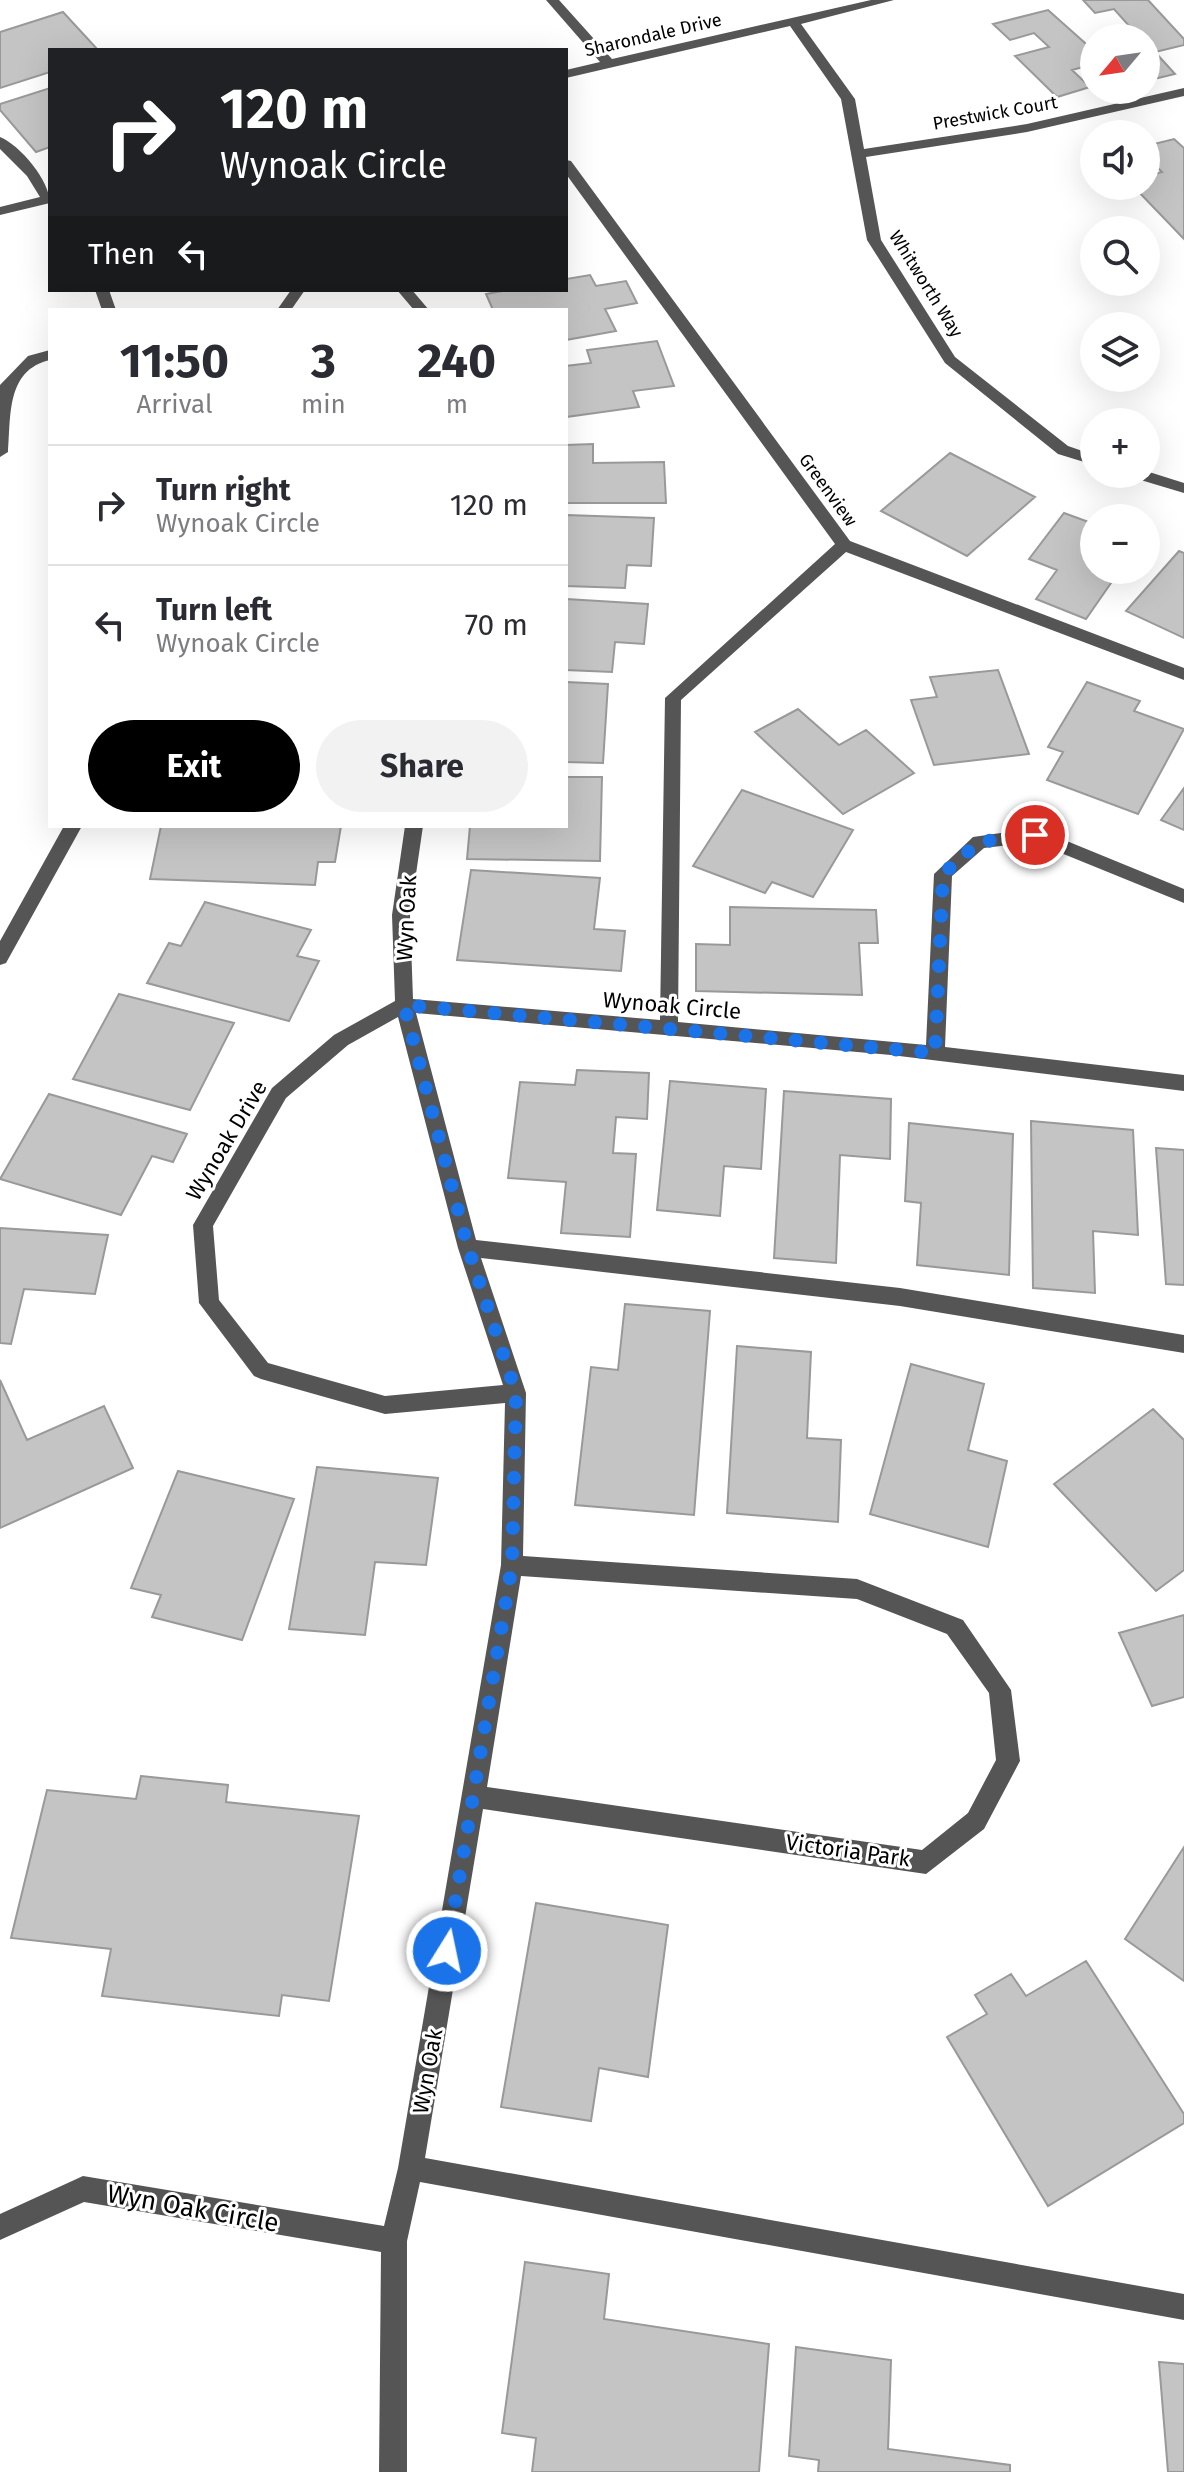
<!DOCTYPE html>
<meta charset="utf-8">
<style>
:root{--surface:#fff;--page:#f2f2f3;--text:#2b2b33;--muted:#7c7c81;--line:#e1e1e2;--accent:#000}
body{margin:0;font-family:"Fira Sans",sans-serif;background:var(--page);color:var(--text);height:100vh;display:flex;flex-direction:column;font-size:30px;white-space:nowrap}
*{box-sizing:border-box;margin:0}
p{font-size:26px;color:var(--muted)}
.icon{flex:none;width:44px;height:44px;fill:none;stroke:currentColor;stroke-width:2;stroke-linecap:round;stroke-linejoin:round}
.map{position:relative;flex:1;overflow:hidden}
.sheet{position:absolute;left:48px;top:308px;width:520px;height:520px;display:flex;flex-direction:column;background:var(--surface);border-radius:0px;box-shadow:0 8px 32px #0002}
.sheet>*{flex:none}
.banner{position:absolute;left:48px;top:48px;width:520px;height:244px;border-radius:0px;box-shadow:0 8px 32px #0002;background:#202124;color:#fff;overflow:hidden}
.needle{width:52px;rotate:241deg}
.controls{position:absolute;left:1080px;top:24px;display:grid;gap:16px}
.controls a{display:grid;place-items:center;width:80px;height:80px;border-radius:50%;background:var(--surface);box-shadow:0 8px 32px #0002;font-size:40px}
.pin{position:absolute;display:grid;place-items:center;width:68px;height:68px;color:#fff;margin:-34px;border:4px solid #fff;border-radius:50%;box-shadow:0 2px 8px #0007}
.me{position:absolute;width:88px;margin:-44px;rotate:10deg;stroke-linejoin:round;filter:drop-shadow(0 0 6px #0008)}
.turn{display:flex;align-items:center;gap:28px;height:168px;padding:0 40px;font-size:36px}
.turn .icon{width:104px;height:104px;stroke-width:2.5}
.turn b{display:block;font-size:56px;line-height:68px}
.then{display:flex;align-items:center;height:76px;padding:0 40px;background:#0003;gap:16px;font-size:30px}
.eta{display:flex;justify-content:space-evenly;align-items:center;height:136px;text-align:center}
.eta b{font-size:48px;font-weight:700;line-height:56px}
.button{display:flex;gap:16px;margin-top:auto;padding:16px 40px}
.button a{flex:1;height:92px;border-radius:48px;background:var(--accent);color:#fff;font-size:32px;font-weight:700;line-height:92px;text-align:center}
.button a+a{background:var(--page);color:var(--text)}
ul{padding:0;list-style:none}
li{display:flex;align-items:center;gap:24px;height:120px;padding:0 40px;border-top:2px solid var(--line)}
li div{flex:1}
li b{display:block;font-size:30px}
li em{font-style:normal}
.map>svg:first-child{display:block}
.building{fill:#c4c4c4;stroke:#999;stroke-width:2}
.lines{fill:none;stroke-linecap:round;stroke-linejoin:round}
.minor{fill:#555;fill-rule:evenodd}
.route{stroke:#1a73e8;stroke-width:14;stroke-dasharray:0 25.2}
.labels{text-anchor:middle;stroke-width:6;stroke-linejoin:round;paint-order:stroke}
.far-street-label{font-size:18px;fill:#000;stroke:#fff}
.street-label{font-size:22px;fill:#000;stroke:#fff}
.near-street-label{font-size:26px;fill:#000;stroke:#fff}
</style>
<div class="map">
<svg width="1184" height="2472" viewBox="0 0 1184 2472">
<rect width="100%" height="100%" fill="#fff"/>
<path class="building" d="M1083,0H1148L1184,39V45L1155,52L1175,74L1146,81V38H1100L1098,36L1132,29L1114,9L1095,13Z
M1048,10L1094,51V64L1072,70L1090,87L1057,97L1015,56L1049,47L1034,33L1010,40L993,24Z
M63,12L98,50H50V72L0,88V32Z
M50,88V147L36,152L0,110V104Z
M1174,139L1184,148V239L1133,186H1146V176L1162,172L1146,156V146Z
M590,275L596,286L626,281L637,303L605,309L616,331L566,340V310H493L486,294L508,290H566V279Z
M657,341L674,386L633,391L639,407L566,417V366L591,363L587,350Z
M593,444V463L664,462L666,503H566V445Z
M950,453L1035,497L967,556L881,511Z
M1064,513L1094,524V570H1120L1086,619L1036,599L1057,570L1029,559Z
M566,515L654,518L651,566L627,565L625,588L566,586Z
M1179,551L1184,553V638L1126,611Z
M566,599L648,604L644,644L615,642L612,672L566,670Z
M998,670L1029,754L934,765L911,700L937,697L930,677Z
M566,682L608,684L603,763L566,762Z
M1087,682L1140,701L1134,711L1184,729L1138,814L1047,780L1063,752L1048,747Z
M798,709L839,745L866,730L914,773L843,814L755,732Z
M566,777H602L600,861L467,859L470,826H566Z
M1184,788V830L1161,820Z
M742,790L853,830L813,897L772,882L765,893L693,866Z
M161,826H341L335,862H318L315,885L150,879Z
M471,870L600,878L594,929L625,931L621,971L457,960Z
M205,902L311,930L297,956L319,961L289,1021L147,983L169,943L181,946Z
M730,907L876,910L878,943H859L862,995L696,991V944L730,945Z
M119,994L234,1023L190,1110L73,1079Z
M577,1070L649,1073L647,1119L616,1117L613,1153L636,1154L630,1237L561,1233L566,1182L508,1178L520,1082L575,1085Z
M670,1081L766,1089L761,1169L724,1166L720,1216L657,1210Z
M784,1091L891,1099L890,1159L840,1155L836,1263L774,1258Z
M49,1094L187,1134L173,1162L152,1156L121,1215L0,1179Z
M1031,1121L1133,1130L1138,1235L1093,1231L1095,1293L1033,1288Z
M909,1123L1013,1134L1009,1275L917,1265L921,1203L905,1201Z
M1156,1148L1184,1150V1285L1166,1284Z
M0,1228L108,1235L95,1294L24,1289L11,1344L0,1343Z
M625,1304L710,1311L694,1515L575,1505L591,1367L618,1370Z
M737,1346L811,1352L807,1438L841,1440L838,1522L727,1513Z
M911,1364L984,1384L968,1450L1007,1461L988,1547L870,1514Z
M0,1380L27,1440L104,1406L133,1468L0,1528Z
M1153,1409L1184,1440V1570L1156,1591L1054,1484Z
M317,1467L438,1478L426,1565L375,1562L365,1635L289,1629Z
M178,1471L294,1499L242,1640L152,1617L161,1595L131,1588Z
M1184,1615V1697L1152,1706L1119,1633Z
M141,1776L228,1785L226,1802L359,1816L329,2001L282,1995L279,2016L102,1996L111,1949L11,1938L47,1790L136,1799Z
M1184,1847V1981L1125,1939Z
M536,1903L668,1925L648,2077L599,2068L591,2121L501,2107Z
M1086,1961L1184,2114V2123L1048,2206L947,2037L987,2014L975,1995L1011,1974L1026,1996Z
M525,2262L609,2274L604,2319L769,2344L759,2472H532L536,2438L502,2433Z
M796,2347L891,2360L888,2449L1010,2465V2472H818L819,2460L789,2456Z
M1159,2362L1184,2364V2472H1168Z"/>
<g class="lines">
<path class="minor" d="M546,0H559L612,59L871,0H894L801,24L855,99L864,149L1027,124L1184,88V96L1027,132L866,157L881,240L955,357L1068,446L1094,455V465L1058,454L945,363L867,240L841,99L790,26L566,78V70L600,62Z
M0,137C20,145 50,181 50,203L0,215V207L40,197L27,176L0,149Z
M566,160L571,161L850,541L1184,668V680L846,552L681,700L678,1022L926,1045L934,874L973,837L1035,828L1184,889V903L1034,842L984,848L952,876L945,1047L1184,1075V1091L891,1055L416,1013L476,1240L900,1288L1184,1335V1353L900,1306L481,1258L526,1393L523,1556L857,1579L963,1620L1011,1690L1020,1761L984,1829L926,1874L483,1809L425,2158L1184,2294V2320L420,2182L407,2241V2472H379L381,2252L84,2202L0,2240V2214L83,2176L384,2226L398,2168L501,1565L505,1403L385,1414L261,1379L254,1376L199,1303L193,1225L272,1088L334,1035L395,1001L392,915L405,826H423L410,915L413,999L660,1020L665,698L835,544L566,174ZM398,1017L458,1248L503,1385L385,1396L268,1363L219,1300L213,1226L286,1098L348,1045ZM521,1576L857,1599L947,1634L989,1693L996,1760L968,1813L922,1850L487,1787Z
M95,290H109L116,310H102Z
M291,290H305L291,310H277Z
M397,290H412L429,310H414Z
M50,350V360C6,370 11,416 8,452L0,457V385L28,356Z
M1146,471L1184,483V493L1134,478L1131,474H1146Z
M64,826H82L6,963L0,965V941Z"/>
</g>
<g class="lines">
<path class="route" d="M447,1951L512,1565L516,1393L468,1248L404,1005L935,1053L943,874L979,842L1035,835"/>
</g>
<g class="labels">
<g class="far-street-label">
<text transform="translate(653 35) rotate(-13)" y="6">Sharondale Drive</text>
<text transform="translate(995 113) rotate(-10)" y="6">Prestwick Court</text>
<text transform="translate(926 284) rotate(58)" y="6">Whitworth Way</text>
<text transform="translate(828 490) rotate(54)" y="6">Greenview</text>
</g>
<g class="street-label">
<text transform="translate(406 918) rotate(-87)" y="8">Wyn Oak</text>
<text transform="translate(672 1005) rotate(5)" y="8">Wynoak Circle</text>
<text transform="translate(226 1140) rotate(-59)" y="8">Wynoak Drive</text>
<text transform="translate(848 1850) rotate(8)" y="8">Victoria Park</text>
<text transform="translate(427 2071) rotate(-80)" y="8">Wyn Oak</text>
</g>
<g class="near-street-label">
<text transform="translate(193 2208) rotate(10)" y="9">Wyn Oak Circle</text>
</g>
</g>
</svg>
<div class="controls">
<a><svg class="needle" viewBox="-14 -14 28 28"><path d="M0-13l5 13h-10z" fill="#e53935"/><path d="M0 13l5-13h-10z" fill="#7c7c81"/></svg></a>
<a><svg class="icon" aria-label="sound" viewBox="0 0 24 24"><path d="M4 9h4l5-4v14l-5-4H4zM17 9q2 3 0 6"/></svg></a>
<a><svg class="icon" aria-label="search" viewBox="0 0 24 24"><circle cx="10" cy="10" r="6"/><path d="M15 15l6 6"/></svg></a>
<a><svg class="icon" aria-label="layers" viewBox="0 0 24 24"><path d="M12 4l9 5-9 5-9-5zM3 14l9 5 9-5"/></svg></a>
<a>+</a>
<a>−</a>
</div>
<div class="pin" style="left:1035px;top:835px;background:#d93025"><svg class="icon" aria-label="arrive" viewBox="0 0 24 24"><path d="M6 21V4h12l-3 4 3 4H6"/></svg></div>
<svg class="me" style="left:447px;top:1951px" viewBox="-20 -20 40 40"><circle r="17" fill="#1a73e8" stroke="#fff" stroke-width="3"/><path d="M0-11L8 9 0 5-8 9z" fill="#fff"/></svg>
<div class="banner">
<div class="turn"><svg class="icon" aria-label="right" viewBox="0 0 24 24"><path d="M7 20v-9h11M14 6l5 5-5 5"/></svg><div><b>120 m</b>Wynoak Circle</div></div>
<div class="then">Then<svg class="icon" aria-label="left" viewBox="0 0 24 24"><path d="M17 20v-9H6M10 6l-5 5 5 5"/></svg></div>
</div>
<section class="sheet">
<div class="eta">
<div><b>11:50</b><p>Arrival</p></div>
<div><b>3</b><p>min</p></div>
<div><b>240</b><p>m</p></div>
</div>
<ul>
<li><svg class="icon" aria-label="right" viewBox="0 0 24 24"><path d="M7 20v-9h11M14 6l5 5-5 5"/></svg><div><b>Turn right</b><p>Wynoak Circle</p></div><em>120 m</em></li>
<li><svg class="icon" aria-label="left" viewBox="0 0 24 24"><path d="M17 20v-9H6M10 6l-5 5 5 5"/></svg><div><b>Turn left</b><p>Wynoak Circle</p></div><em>70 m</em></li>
</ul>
<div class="button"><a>Exit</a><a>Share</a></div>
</section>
</div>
